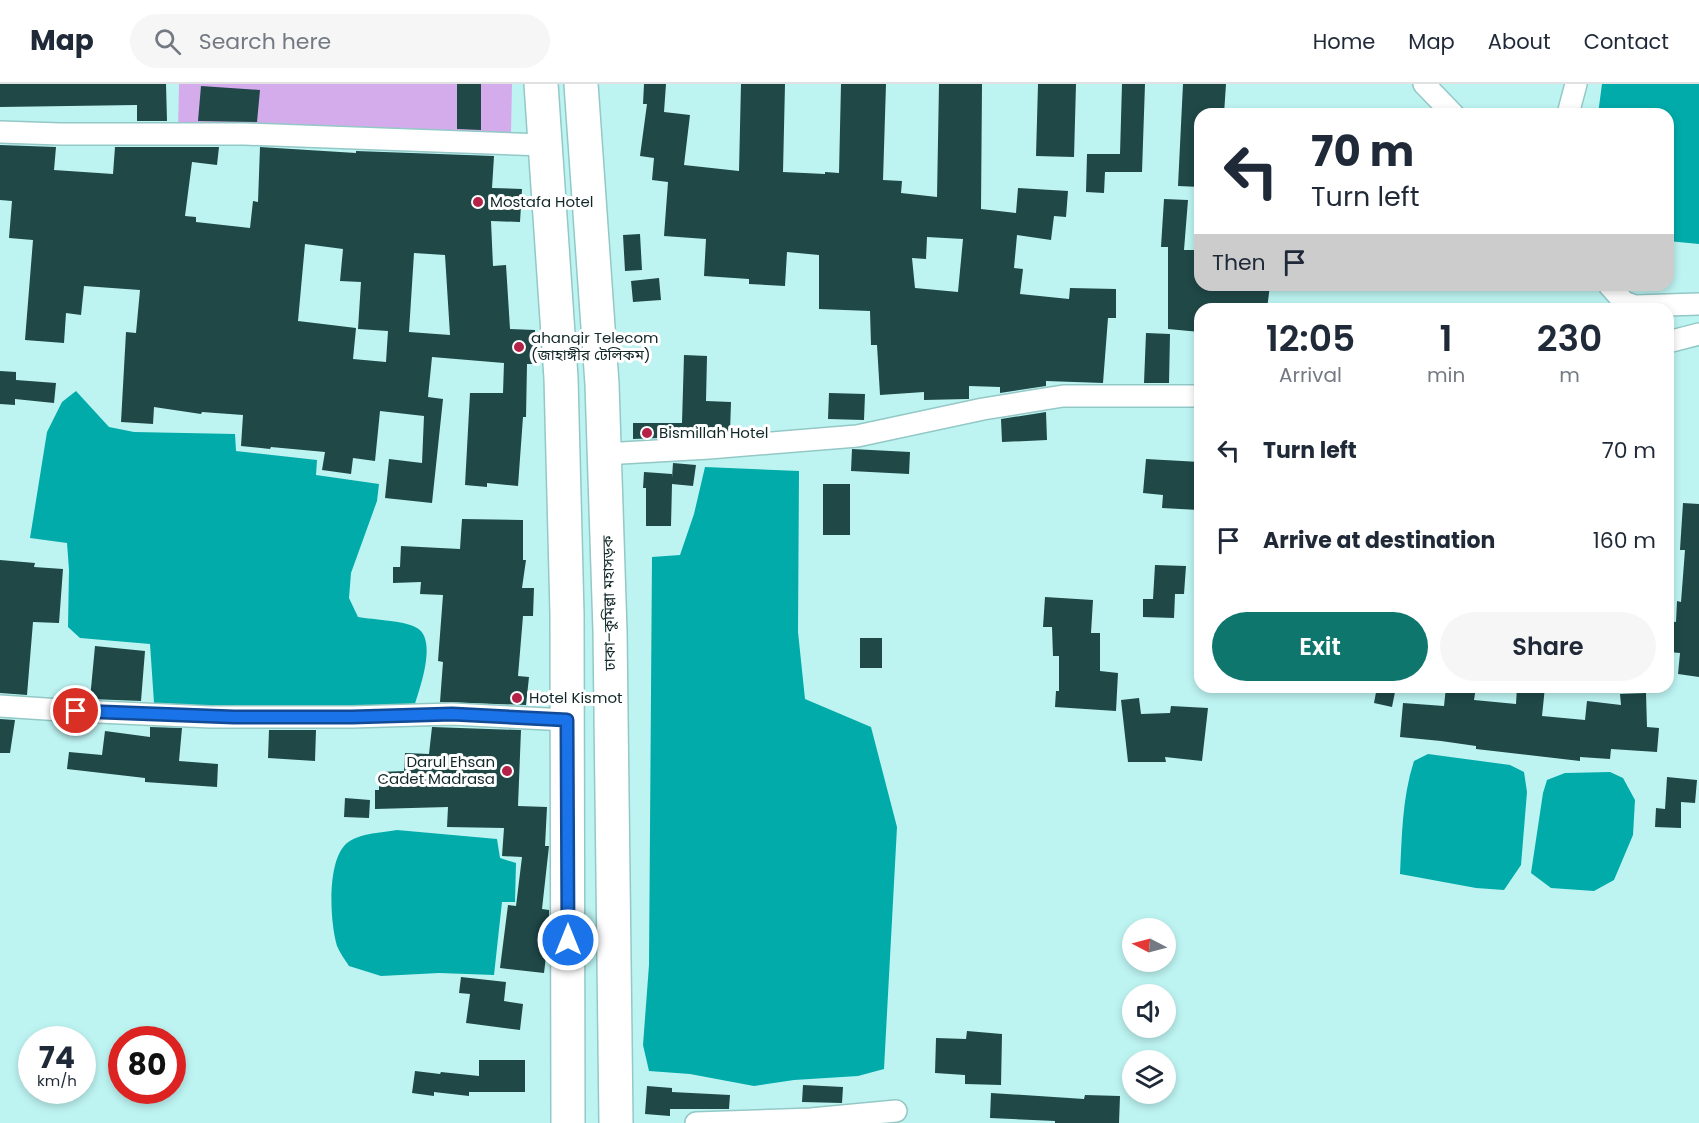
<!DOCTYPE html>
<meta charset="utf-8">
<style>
:root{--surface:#fff;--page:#f6f6f7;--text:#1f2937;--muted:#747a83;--line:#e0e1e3;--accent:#0f766e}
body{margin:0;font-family:Poppins,"Noto Sans Bengali",sans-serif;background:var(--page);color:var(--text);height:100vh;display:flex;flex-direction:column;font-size:22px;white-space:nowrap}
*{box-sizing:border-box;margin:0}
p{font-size:20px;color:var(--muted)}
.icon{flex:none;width:33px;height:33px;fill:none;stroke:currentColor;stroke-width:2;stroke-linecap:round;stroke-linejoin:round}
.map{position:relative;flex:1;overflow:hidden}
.side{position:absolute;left:1194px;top:219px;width:480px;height:390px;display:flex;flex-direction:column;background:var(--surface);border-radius:18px;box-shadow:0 3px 9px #0003}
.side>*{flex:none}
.hud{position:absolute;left:1194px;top:24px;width:480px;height:183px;border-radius:18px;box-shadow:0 3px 9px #0003;background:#fff;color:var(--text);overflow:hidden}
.needle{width:39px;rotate:276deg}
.buttons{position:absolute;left:1122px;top:834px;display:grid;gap:12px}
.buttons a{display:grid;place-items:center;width:54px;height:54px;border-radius:50%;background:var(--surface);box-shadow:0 3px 9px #0003;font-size:30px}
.speed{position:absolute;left:18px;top:942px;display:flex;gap:12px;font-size:30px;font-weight:700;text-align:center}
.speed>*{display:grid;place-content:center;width:78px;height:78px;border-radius:50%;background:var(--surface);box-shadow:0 3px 9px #0003;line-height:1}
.speed small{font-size:15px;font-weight:400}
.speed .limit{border:9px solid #d22;background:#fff;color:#111}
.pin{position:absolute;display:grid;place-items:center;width:51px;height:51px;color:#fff;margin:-26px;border:3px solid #fff;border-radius:50%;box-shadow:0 2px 6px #0007}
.me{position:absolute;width:66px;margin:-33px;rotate:0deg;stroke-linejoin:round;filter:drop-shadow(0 0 4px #0008)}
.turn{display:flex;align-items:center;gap:21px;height:126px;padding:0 18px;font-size:27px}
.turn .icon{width:78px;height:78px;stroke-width:2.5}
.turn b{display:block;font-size:42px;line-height:51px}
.then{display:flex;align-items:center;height:57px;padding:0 18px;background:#0003;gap:12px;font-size:22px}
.eta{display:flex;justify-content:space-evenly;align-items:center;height:102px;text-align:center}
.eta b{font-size:36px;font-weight:600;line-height:42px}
.action{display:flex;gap:12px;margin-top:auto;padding:12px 18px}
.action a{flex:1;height:69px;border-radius:36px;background:var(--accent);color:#fff;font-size:24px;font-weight:600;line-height:69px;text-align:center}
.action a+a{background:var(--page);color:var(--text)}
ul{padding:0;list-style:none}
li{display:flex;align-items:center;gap:18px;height:90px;padding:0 18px}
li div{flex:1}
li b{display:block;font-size:22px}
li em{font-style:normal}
header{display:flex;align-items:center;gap:36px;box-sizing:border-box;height:84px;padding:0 30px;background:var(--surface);border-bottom:2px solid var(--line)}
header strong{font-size:28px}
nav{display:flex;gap:33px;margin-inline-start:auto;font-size:21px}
.search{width:420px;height:54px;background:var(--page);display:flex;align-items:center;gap:15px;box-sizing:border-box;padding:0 21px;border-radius:33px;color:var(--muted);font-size:22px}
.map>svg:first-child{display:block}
.green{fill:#d4aceb}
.water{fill:#00aba9}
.building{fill:#1f4847;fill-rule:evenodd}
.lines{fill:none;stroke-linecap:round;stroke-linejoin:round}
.minor-casing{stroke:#93c8c6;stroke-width:24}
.trunk-casing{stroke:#93c8c6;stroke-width:36}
.minor{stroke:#fff;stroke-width:21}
.trunk{stroke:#fff;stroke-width:33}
.route-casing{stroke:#114b97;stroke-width:15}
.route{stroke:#1a73e8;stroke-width:10}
.poi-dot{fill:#b42247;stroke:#fff;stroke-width:2}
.labels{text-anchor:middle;stroke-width:6;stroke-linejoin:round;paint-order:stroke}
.poi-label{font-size:15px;fill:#122828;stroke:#fff;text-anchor:start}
.street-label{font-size:15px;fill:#122828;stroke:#fff}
</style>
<header>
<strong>Map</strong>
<div class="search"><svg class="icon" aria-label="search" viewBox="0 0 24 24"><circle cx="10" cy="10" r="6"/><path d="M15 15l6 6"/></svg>Search here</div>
<nav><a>Home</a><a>Map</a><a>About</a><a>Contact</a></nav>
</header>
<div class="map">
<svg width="1699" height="1039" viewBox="0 0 1699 1039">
<rect width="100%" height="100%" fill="#bdf4f2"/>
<path class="green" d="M179,0H512L511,50L178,47Z"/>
<path class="water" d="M1602,0H1699V160L1668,157V30H1598Z
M76,307L109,343L134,348L235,350L236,367L317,376L316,391L379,400L377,417L351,489L349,514L358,533C374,536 403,536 417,544C438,556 419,606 414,623L259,624L154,619L150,560L80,554L68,543L69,486L67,459L30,454L47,348L62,318Z
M705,383L799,387L798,548L805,615L871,643L897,743L884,985L858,992L794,996L754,1002L690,990L649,987L643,961L649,881L652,473L680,471L694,430Z
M1428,670L1510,681L1524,688L1527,708L1521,781L1504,806L1476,804L1400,790C1402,752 1402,714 1414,677Z
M1610,688L1623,694L1635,716L1633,751L1614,796L1594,807L1551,804L1531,789L1543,709L1547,696L1565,689Z
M397,746L497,755L500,774L516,779L515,818H502L494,891L439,889L381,892L349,882C345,876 340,869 337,862C330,838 327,782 344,762C355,749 381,749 397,746Z"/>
<path class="building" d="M0,0H166L167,37H137V21L0,23Z
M457,0H481V46L457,45Z
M644,0H666L664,28L690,31L684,81L739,87L741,0H785L783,88L825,90V88L839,89L841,0H886L883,96L902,97L901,109L937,113L939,0H982L981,125L1016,129L1018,104L1068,107L1066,133L1054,132L1051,156L1017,151L1014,184L1023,185L1020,210L1069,215L1070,204L1116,205V234H1108L1103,299L1046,297V302L1000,309V303L969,302V315H967L924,316V308L880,311L877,261H871L870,227L819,225V171L787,168L785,202L749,200V195L704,192L706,155L664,152L668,98L652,96L654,74L640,72L647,20H643ZM927,153L963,155L958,208L915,204L912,174L926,175Z
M1038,0H1076L1074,73L1036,72Z
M1122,0H1145L1142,88H1105L1104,109L1086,108L1087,70H1120Z
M1183,0H1226L1224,30H1200V103L1178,102Z
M201,2L260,6L257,38L198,37Z
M0,61L56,63L54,86L113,90L115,63H219L217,81L192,78L185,132L196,133V138L250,144L253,117L258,118L260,63L356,69V67L494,72L492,104L522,105L520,138L491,137L493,182L506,181L510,245L535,246L534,280H527L526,333H523L518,402L487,399V403L465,401L470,309H503L504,279L432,273L428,313L443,315L432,419L385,414L389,375L422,379L424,332L380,327L375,377L353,374L351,390L322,386L325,368L271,363L270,365L241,362L243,331L202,328L201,330L154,323L153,340L121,338L126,248L136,249L140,206L84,202L81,231L66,229L64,259L25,256L33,156L9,154L12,117L0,116ZM305,160L343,165L340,197L361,198L358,245L388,247L386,278L353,275L356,244L298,237ZM414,169L445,171L450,251L409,248Z
M1164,115L1188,116L1184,166H1200V201H1270L1267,225H1200V248L1168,245V163H1161Z
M640,150L642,186L625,187L623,151Z
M659,194L661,216L633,218L631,197Z
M1146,249L1170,250L1169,299H1144Z
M684,271L707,272L706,317L731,318L730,348L683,346V353L633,355V339H682Z
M0,287L16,288V296L56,299L54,319L15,315V321L0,320Z
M829,309L865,310L864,336L828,335Z
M1046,328L1047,356L1002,358L1001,335Z
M852,365L910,368L909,390L851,387Z
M1146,375L1200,378L1199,426L1162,424L1163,411L1143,409Z
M673,379L696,381L693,402L672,400L671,442H646V404H643L644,388L672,390V394Z
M823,400H850V451H823Z
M1683,419L1699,420V593L1678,590L1680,569L1668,568V537L1676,538L1677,517L1681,518L1685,466H1680Z
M462,435L523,436V476H526L522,504H534L533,532H523L518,592L529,593L526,621L440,618L443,578L438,577L443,511L420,510L421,498L393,499V483H400L401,462L460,465Z
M0,476L35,479L34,483L63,485L59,539L33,538L27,611L0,609Z
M1155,481L1186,482L1184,510H1175L1174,534L1143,533V515H1153Z
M1045,513L1093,516L1091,549H1100V587L1118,589L1116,627L1055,623L1056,607H1059V572H1053L1052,543H1043Z
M860,554H882V584H860Z
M95,562L145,567L141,617L90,615Z
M1377,603H1396L1392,623L1374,619Z
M1446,603H1476L1474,616L1516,620L1517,603H1545L1542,632L1585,636L1587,617L1621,621L1620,610L1646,609L1647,643L1659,644L1657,668L1611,665L1610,675L1580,673V677L1476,665V662L1441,657L1400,653L1403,619L1444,622Z
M1139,614L1141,630L1170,629L1171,622L1208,624L1202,677L1165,673L1166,678H1128L1121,616Z
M0,635L15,636L10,669H0Z
M150,643L182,644L179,677L218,680L217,703L145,698V694L67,685L69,668L102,671L105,647L150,653Z
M432,643L521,646L518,722L547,723L545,762H549L542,825L549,826V848L544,889L500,884L508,821L516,822L522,773L502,772L504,744L447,743L448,723L375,725V706H379V688L404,687L405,669L429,670Z
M269,646H316L315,677L268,674Z
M1667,693L1697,696L1695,719L1681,718V744L1655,743L1656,724L1665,725Z
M345,714L370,716L369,734L344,733Z
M461,893L506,898L504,917L523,920L520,946L466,939L470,910L459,909Z
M967,947L1002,950L1001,1001L965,1000V991L935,989L936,954L966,955Z
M479,976H525V1008H469V1012L434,1008V1012L412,1009L415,987L440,990L441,988L479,992Z
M803,1001L843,1003L842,1019L802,1018Z
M647,1002L672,1004V1008L730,1011L729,1025H670V1032L645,1030Z
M991,1009L1084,1015L1085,1011L1120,1012L1119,1039H1055V1037L990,1034Z"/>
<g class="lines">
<g class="minor-casing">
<path id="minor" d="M1424,0L1453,30
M1568,30L1576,0
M0,48L60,50H245L545,61
M1609,201L1624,218L1635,222L1699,220
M1668,258L1699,250
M604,370L709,364L857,352L983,325L1063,312H1200
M0,622L76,627L211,633H352L452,630L567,636
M696,1039L811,1035L896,1027"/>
</g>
<g class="trunk-casing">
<path id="trunk" d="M541,0L561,294L567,530L568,1039
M581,0L602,300L610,547L616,1039"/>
</g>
<use href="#minor" class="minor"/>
<use href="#trunk" class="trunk"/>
</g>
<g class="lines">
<g class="route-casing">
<path id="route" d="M76,627L234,633H352L452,630L567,636L568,856"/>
</g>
<use href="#route" class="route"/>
</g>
<g class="poi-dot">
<circle cx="478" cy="118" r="6"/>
<circle cx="519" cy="263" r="6"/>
<circle cx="647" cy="349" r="6"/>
<circle cx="517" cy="614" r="6"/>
<circle cx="507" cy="687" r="6"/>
</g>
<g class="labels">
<g class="poi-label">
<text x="490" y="123">Mostafa Hotel</text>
<text x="531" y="259">ahangir Telecom<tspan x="531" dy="17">(জাহাঙ্গীর টেলিকম)</tspan></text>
<text x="659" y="354">Bismillah Hotel</text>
<text x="529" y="619">Hotel Kismot</text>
<text x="495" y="683" text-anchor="end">Darul Ehsan<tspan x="495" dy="17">Cadet Madrasa</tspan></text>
</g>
<g class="street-label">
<text transform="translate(609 519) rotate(-91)" y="5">ঢাকা–কুমিল্লা মহাসড়ক</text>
</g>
</g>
</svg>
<div class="buttons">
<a><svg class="needle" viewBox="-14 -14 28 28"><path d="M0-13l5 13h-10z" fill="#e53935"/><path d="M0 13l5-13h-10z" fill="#747a83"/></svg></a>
<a><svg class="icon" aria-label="sound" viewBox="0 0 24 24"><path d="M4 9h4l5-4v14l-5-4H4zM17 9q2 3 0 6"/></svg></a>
<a><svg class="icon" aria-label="layers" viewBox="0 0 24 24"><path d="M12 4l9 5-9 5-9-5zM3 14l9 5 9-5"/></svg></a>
</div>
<div class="speed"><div>74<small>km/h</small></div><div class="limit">80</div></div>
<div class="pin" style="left:76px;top:627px;background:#d93025"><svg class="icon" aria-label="arrive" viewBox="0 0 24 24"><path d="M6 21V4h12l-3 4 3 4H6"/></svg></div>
<svg class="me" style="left:568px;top:856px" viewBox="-20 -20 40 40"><circle r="17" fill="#1a73e8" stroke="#fff" stroke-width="3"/><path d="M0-11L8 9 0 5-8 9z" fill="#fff"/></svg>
<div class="hud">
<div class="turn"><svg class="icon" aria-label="left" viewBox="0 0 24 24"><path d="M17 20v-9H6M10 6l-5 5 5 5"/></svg><div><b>70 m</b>Turn left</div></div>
<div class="then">Then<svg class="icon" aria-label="arrive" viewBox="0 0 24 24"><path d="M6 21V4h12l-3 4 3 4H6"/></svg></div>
</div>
<section class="side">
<div class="eta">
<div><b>12:05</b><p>Arrival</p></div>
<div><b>1</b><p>min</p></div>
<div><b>230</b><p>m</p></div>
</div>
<ul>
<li><svg class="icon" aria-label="left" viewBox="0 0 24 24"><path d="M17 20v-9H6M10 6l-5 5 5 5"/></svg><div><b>Turn left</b></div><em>70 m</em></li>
<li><svg class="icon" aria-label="arrive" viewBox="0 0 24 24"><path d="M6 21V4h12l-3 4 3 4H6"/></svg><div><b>Arrive at destination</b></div><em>160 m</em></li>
</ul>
<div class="action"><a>Exit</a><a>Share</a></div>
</section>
</div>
